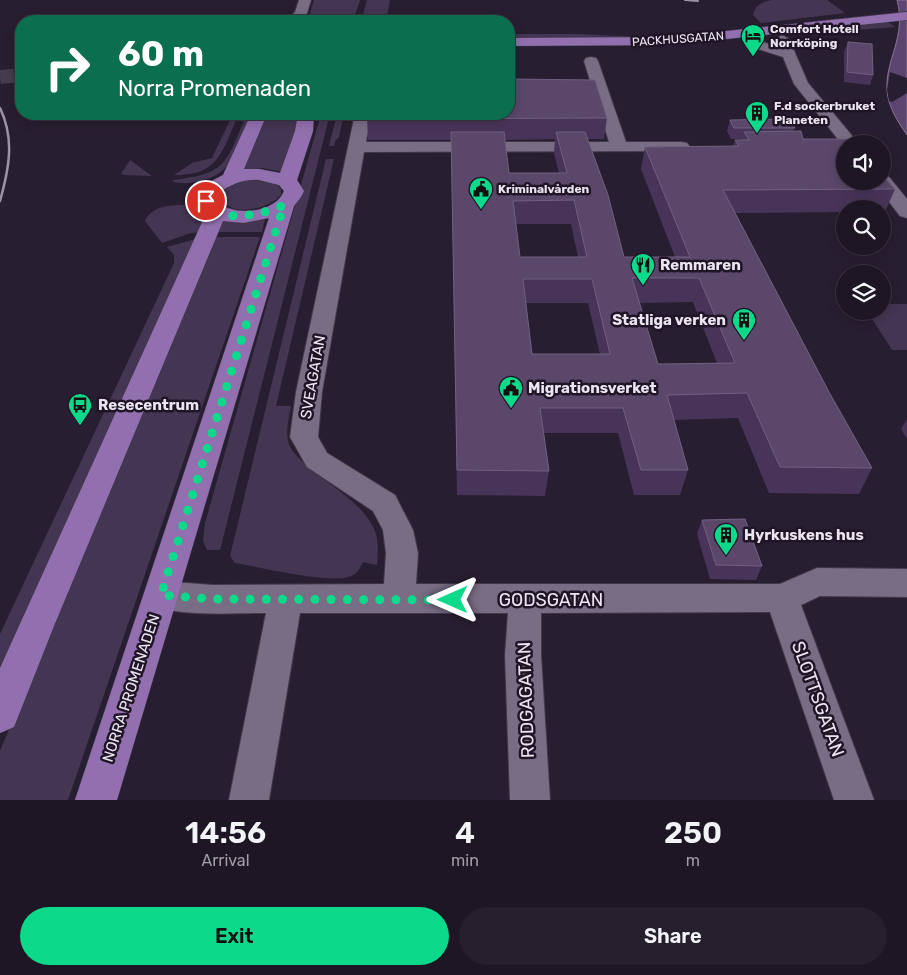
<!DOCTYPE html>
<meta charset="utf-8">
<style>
:root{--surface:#1e1625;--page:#261f2d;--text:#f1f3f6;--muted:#a19fa7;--line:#3c3542;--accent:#0cd98a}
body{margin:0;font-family:Rubik,sans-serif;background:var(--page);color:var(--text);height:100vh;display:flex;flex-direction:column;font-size:19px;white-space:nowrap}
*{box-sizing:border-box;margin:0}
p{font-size:16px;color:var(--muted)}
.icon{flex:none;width:28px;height:28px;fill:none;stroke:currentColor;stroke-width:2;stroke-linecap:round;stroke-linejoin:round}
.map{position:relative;height:800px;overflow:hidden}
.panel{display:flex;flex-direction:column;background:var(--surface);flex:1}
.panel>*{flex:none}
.top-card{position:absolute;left:15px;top:15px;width:500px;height:105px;border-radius:20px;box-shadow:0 2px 12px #0003,0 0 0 1px var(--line);background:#0b6e4f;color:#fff;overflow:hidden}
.controls{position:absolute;left:836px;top:135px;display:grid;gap:10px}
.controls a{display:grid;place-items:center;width:55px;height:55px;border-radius:50%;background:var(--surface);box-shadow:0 2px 12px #0003,0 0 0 1px var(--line);font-size:25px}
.pin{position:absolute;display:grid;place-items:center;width:42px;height:42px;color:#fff;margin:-21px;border:2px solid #fff;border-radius:50%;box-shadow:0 1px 5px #0007}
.me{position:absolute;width:55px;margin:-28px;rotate:270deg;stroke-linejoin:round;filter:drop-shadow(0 0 4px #0008)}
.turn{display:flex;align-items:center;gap:18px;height:105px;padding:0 20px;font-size:22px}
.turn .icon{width:65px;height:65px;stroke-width:2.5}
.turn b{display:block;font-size:35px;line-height:42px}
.eta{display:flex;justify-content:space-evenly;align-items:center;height:85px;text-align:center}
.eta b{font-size:30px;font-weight:600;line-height:35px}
.button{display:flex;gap:10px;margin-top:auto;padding:10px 20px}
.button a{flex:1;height:58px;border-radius:30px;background:var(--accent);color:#111;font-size:20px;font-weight:600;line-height:58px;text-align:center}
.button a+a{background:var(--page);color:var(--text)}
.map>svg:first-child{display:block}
.green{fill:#443552}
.water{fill:#5c456f;stroke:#877596}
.pier{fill:#281e31}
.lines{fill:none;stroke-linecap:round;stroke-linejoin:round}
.major-tunnel{stroke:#453c4e;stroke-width:14;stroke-dasharray:14 7;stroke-linecap:butt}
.minor-casing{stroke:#413949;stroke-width:2}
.major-casing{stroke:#413949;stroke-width:1}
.minor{fill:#796d85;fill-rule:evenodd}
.major{fill:#9270af;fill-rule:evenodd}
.rail-far1{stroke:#9c94a3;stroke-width:2}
.rail{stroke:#9c94a3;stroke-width:2.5}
.wall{fill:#493459;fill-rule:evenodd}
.building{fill:#5b476a;stroke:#71607f;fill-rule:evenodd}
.route{stroke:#0cd98a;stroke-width:9;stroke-dasharray:0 16.2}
.labels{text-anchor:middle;stroke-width:5;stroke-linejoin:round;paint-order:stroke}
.far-poi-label{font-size:12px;font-weight:bold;fill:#ebe5f2;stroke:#1f1527;text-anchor:start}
.far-street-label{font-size:12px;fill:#ebe5f2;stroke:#1f1527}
.poi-label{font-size:15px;font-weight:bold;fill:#ebe5f2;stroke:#1f1527;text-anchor:start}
.street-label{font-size:15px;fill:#ebe5f2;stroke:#1f1527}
.near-street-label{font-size:18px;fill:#ebe5f2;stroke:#1f1527}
</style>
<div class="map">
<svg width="907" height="800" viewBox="0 0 907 800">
<rect width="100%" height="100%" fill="#281e31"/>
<path class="green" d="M314,0H360L353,21H311L310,13Z
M367,0H390L386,21H361Z
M772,0H827L845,13L761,23L753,15C755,5 762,2 772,0Z
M886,21L896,27L804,34L798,31Z
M750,29L755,30L673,38L509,40V34H581L656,38L718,33Z
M233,114H239C222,149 221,176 174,175L192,163L212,158Z
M247,114H253C241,142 235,173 201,181C192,183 182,184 173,182V180C229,174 226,161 247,114Z
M264,114H301L282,172L263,168L240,171Z
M321,114H330L220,550H207L203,541L205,523Z
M337,114H344L339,137L335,141L334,146H329Z
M326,159H334L276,406H291C289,417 286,429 288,440C290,451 299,458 306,465C328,485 363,502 375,531C379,542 378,554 377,565L363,562C360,568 358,573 351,576C330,585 260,567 235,563L230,556Z
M130,160L152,176L124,175L121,174Z
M255,179L267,180L276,183L281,189V195C269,209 228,219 220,196C227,183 241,181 255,179Z
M177,205H187L201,211L204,225L201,232L191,233L162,243L145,221C151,208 164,206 177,205Z
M220,218L247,222L265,219L262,232H215Z
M213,237H260L68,800H0V751Z
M199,238L0,695V634L174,263V255L167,247Z
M883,304H907V350H892L867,311H882Z"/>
<path class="water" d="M897,0H907V135C898,122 888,107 887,90C885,60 907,36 897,0Z"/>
<path class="pier" d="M890,72L907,78V93L892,102L889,101L887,90Z"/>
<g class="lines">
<path class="major-tunnel" d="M0,77L21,75"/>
<g class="minor-casing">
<path id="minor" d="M299,0H311L307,13L299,21H286L295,12Z
M782,35L789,39L808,83L859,144H845V148L794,84L783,57L746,45L744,42L751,38L778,47L775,39Z
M591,57L596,58L598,61L626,142H681L687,143L690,147L687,151L364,152L322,392L318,437L327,453L395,495L413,530L418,553L416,584H780L817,568L907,569V597L820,596L801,605L874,800H834L770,612L541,613V655L550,800H510L505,655L508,613H300L269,800H229L266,613C230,613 183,617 149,605L144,595L149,585L161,581L213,585L384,584L386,553L383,530L373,511L307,467L290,437L296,392L355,114H371L366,142H609L584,61L586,58Z
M882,176L889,177L907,199V218L900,216L873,181H882Z"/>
</g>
<g class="major-casing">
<path id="major" d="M907,12V20L670,45L509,46V38L670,37Z
M251,114H267L244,169H259L280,173L295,131L298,114H314L313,131L297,180L304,191L301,197L294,206L117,800H75L269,218L244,223L223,221L54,626L14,727L0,733V668L203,220L204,211L198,204V192L206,184L223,175ZM259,180L279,185L284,191C276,213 234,217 218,202V194C230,184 244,179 259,180Z"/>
</g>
<use href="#minor" class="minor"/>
<use href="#major" class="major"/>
<path class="rail-far1" d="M685,0L698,1"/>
<path class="rail" d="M0,108C15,139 9,169 0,201"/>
</g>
<path class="wall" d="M848,42L873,75L870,85L844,82V52Z
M607,118L604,139H588L624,257H675L641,169L645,147L733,146L735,140H742V139H731L727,131L730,120L795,128L793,131L803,139L895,189L885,212H882V209H845V212L735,213L829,392L872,468L859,494L769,493L738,418L674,420L688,470L680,495H634L618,433H544L549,471L545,496L457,495L451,140H368L367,119ZM555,139L554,153L559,173H509L505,140ZM516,224H571L578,257H520ZM693,302L717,363L658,364L639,303ZM526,303H588L600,354H532Z
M907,419V439L901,429Z
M702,520L762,566L756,580L710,579L697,534Z"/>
<path class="building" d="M848,42L872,44L873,75L847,72Z
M509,79L595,80L607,118L367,119L368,114H509Z
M783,119L794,125L795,128H734L730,120Z
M801,131L803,139H851L855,144H845V181H882V175L895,189L723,190L829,392L872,468L780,467L747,393L667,395L688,470H641L623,408H540L549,471L457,470L451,132H504L509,173H567L556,132H585L608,195L624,257H690L645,147L739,146L735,140H749L744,132ZM574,200L587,257H520L513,201ZM632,278H699L735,363L658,364ZM523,279H592L610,354H532Z
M745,519L762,566L716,565L702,520Z"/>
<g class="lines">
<path class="route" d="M206,201C217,226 266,214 284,205L161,595L212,599L453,600"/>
</g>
<defs>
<g id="hotel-pin" transform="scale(1.25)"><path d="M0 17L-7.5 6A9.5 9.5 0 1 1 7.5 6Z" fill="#0cd98a" stroke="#1f1527"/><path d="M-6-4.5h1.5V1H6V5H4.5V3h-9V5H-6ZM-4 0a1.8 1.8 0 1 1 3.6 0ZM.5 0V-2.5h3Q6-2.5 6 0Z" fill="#111"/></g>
<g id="building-pin" transform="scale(1.25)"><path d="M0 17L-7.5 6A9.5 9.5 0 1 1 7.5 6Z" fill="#0cd98a" stroke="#1f1527"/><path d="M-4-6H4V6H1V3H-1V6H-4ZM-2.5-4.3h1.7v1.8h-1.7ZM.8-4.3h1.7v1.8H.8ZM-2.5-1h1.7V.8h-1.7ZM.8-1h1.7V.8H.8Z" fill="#111"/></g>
<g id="civic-pin" transform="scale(1.25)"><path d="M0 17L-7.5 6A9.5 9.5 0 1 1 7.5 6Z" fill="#0cd98a" stroke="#1f1527"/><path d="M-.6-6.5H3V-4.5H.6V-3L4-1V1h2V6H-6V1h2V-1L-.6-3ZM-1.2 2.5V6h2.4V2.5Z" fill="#111"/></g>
<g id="restaurant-pin" transform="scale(1.25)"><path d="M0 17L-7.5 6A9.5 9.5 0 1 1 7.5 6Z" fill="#0cd98a" stroke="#1f1527"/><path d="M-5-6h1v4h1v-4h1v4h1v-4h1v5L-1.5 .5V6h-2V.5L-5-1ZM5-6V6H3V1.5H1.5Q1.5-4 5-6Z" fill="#111"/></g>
<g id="bus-pin" transform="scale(1.25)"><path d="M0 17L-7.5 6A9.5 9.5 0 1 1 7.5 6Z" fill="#0cd98a" stroke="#1f1527"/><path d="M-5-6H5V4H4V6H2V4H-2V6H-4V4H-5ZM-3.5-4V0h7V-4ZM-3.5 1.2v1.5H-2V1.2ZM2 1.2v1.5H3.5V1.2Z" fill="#111"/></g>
</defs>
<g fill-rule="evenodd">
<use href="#hotel-pin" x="753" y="36"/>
<use href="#building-pin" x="757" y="113"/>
<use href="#civic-pin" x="481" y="189"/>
<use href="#restaurant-pin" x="643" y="265"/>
<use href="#building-pin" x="744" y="320"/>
<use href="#civic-pin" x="511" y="388"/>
<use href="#bus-pin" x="80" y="405"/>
<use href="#building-pin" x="726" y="535"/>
</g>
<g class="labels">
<g class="far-poi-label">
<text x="770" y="33">Comfort Hotell<tspan x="770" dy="14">Norrköping</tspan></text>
<text x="774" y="110">F.d sockerbruket<tspan x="774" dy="14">Planeten</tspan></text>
<text x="498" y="193">Kriminalvården</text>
</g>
<g class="far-street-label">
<text transform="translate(678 39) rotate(-4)" y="4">PACKHUSGATAN</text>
</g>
<g class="poi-label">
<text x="660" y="270">Remmaren</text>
<text x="726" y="325" text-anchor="end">Statliga verken</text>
<text x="528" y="393">Migrationsverket</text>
<text x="98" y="410">Resecentrum</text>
<text x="744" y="540">Hyrkuskens hus</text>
</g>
<g class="street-label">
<text transform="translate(313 377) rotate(-80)" y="5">SVEAGATAN</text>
<text transform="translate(131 688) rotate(-72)" y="5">NORRA PROMENADEN</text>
</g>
<g class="near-street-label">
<text x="551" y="606">GODSGATAN</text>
<text transform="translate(818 699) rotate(70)" y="6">SLOTTSGATAN</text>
<text transform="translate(526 700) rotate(-92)" y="6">RODGAGATAN</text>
</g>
</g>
</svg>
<div class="controls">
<a><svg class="icon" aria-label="sound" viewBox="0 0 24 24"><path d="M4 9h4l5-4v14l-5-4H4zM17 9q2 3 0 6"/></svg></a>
<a><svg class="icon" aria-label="search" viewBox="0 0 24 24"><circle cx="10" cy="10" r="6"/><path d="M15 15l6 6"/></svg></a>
<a><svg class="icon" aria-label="layers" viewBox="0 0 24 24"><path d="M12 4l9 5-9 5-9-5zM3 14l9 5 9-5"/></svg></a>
</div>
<div class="pin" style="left:206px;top:201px;background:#d93025"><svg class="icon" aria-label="arrive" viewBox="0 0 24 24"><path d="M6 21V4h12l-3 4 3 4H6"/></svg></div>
<svg class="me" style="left:453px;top:600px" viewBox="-20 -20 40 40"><path d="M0-17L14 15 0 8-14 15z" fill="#0cd98a" stroke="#fff" stroke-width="4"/></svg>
<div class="top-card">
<div class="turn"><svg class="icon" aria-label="right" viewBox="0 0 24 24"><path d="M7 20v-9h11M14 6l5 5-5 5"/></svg><div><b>60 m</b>Norra Promenaden</div></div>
</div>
</div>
<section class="panel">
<div class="eta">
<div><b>14:56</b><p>Arrival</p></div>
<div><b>4</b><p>min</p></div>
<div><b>250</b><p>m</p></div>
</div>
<div class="button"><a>Exit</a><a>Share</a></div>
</section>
